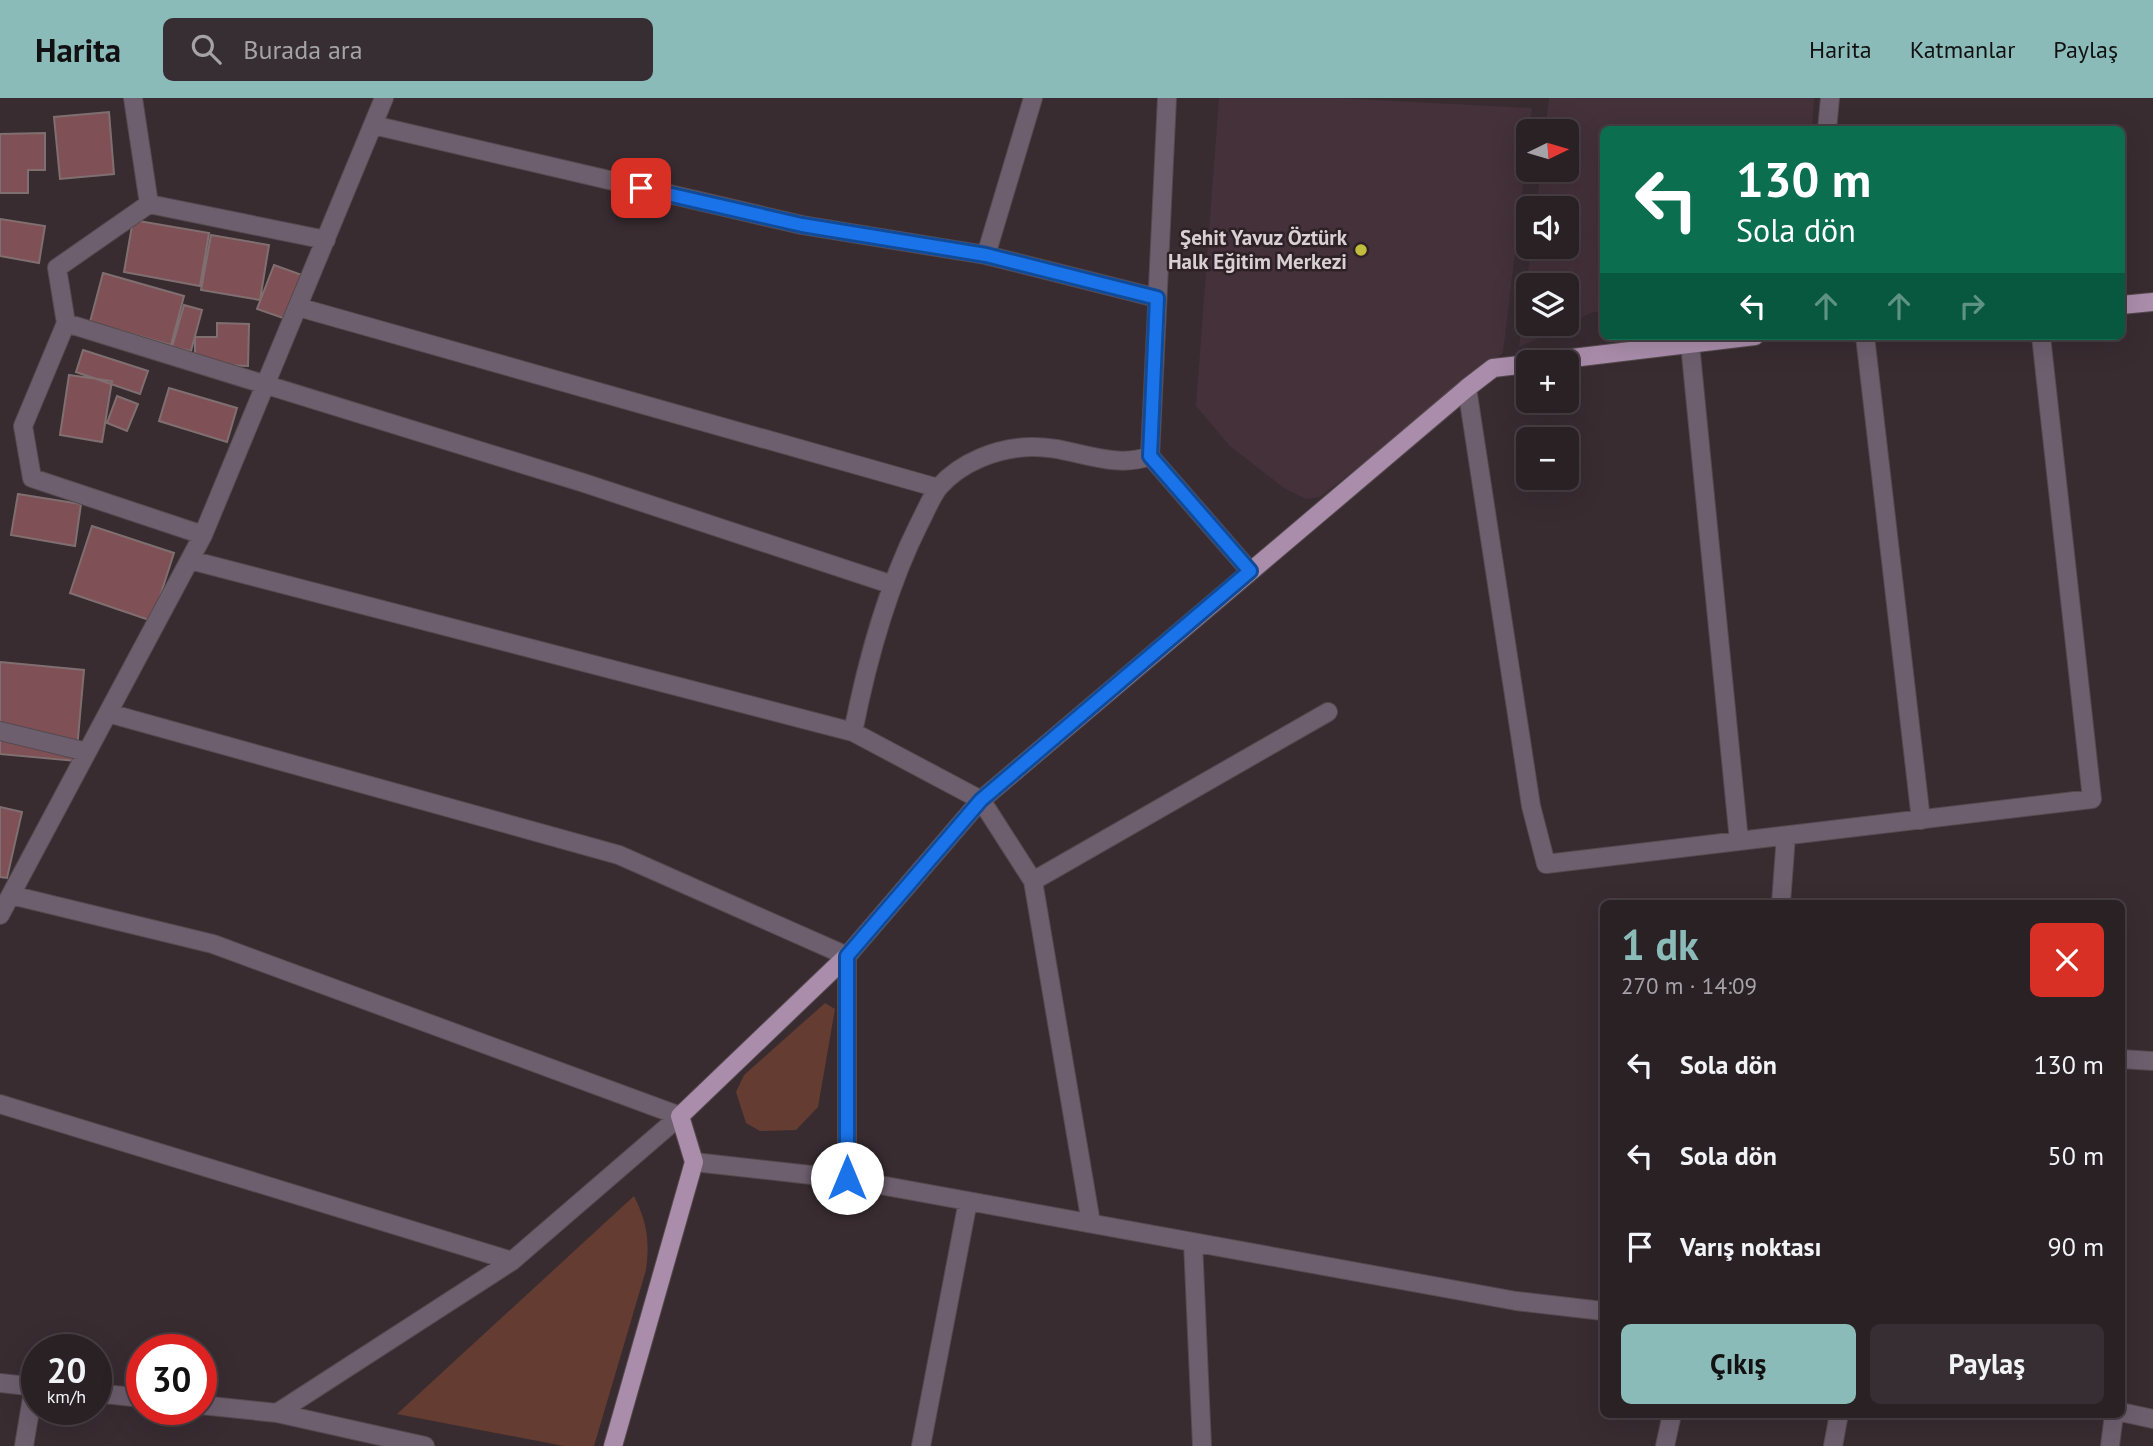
<!DOCTYPE html>
<html lang="tr">
<meta charset="utf-8">
<style>
:root{--surface:#2a2125;--page:#362e32;--text:#f1f3f6;--muted:#a5a3a7;--line:#463e42;--accent:#8bbbb9}
body{margin:0;font-family:"PT Sans",sans-serif;background:var(--page);color:var(--text);height:100vh;display:flex;flex-direction:column;font-size:26px;white-space:nowrap}
*{box-sizing:border-box;margin:0}
p{font-size:23px;color:var(--muted)}
.icon{flex:none;width:38px;height:38px;fill:none;stroke:currentColor;stroke-width:2;stroke-linecap:round;stroke-linejoin:round}
.map{position:relative;flex:1;overflow:hidden}
.sheet{position:absolute;left:1600px;top:802px;width:525px;height:518px;display:flex;flex-direction:column;background:var(--surface);border-radius:10px;box-shadow:0 7px 28px #0002,0 0 0 2px var(--line)}
.sheet>*{flex:none}
.hud{position:absolute;left:1600px;top:28px;width:525px;height:214px;border-radius:10px;box-shadow:0 7px 28px #0002,0 0 0 2px var(--line);background:#0b6e4f;color:#fff;overflow:hidden}
.needle{width:46px;rotate:85deg}
.buttons{position:absolute;left:1516px;top:21px;display:grid;gap:14px}
.buttons a{display:grid;place-items:center;width:63px;height:63px;border-radius:10px;background:var(--surface);box-shadow:0 7px 28px #0002,0 0 0 2px var(--line);font-size:35px}
.speed{position:absolute;left:21px;top:1236px;display:flex;gap:14px;font-size:35px;font-weight:700;text-align:center}
.speed>*{display:grid;place-content:center;width:91px;height:91px;border-radius:50%;background:var(--surface);box-shadow:0 7px 28px #0002,0 0 0 2px var(--line);line-height:1}
.speed small{font-size:18px;font-weight:400}
.speed .limit{border:10px solid #d22;background:#fff;color:#111}
.pin{position:absolute;display:grid;place-items:center;width:60px;height:60px;color:#fff;margin:-30px;border-radius:14px;box-shadow:0 4px 10px #0006}
.me{position:absolute;width:77px;margin:-38px;rotate:0deg;stroke-linejoin:round;filter:drop-shadow(0 0 5px #0008)}
.turn{display:flex;align-items:center;gap:24px;height:147px;padding:0 21px;font-size:32px}
.turn .icon{width:91px;height:91px;stroke-width:2.5}
.turn b{display:block;font-size:49px;line-height:60px}
.lanes{display:flex;align-items:center;height:66px;padding:0 21px;background:#0003;justify-content:center;gap:35px;direction:ltr}
.lanes .off{opacity:.35}
.round{display:grid;place-items:center;flex:none;width:74px;height:74px;border-radius:10px;background:var(--page)}
.headline{display:flex;align-items:center;justify-content:space-between;height:119px;padding:0 21px}
h1{font-size:42px;font-weight:600;line-height:52px;color:var(--accent)}
.cta{display:flex;gap:14px;margin-top:auto;padding:14px 21px}
.cta a{flex:1;height:80px;border-radius:10px;background:var(--accent);color:#111;font-size:28px;font-weight:600;line-height:80px;text-align:center}
.cta a+a{background:var(--page);color:var(--text)}
ul{padding:0;list-style:none}
li{display:flex;align-items:center;gap:21px;height:91px;padding:0 21px}
li div{flex:1}
li b{display:block;font-size:26px}
li em{font-style:normal}
header{display:flex;align-items:center;gap:42px;box-sizing:border-box;height:98px;padding:0 35px;background:var(--accent);color:#111}
header strong{font-size:33px}
nav{display:flex;gap:38px;margin-inline-start:auto;font-size:24px}
.search{width:490px;height:63px;background:var(--page);display:flex;align-items:center;gap:18px;box-sizing:border-box;padding:0 24px;border-radius:10px;color:var(--muted);font-size:26px}
.map>svg:first-child{display:block}
.built{fill:#44313a;fill-rule:evenodd}
.green{fill:#643c31}
.building{fill:#7f5055;stroke:#806f70;stroke-width:2}
.lines{fill:none;stroke-linecap:round;stroke-linejoin:round}
.minor-casing{stroke:#554a4e;stroke-width:20}
.major-casing{stroke:#554a4e;stroke-width:20}
.minor{stroke:#6e5f6e;stroke-width:18}
.major{stroke:#aa8dab;stroke-width:18}
.route-casing{stroke:#114b97;stroke-width:18}
.route{stroke:#1a73e8;stroke-width:12}
.poi-dot{fill:#c3bd3e;stroke:#2e2227;stroke-width:2.5}
.labels{text-anchor:middle;stroke-width:5;stroke-linejoin:round;paint-order:stroke}
.poi-label{font-size:21px;font-weight:bold;fill:#d8d0d3;stroke:#2e2227;text-anchor:end}
</style>
<header>
<strong>Harita</strong>
<div class="search"><svg class="icon" aria-label="search" viewBox="0 0 24 24"><circle cx="10" cy="10" r="6"/><path d="M15 15l6 6"/></svg>Burada ara</div>
<nav><a>Harita</a><a>Katmanlar</a><a>Paylaş</a></nav>
</header>
<div class="map">
<svg width="2153" height="1348" viewBox="0 0 2153 1348">
<rect width="100%" height="100%" fill="#382c31"/>
<path class="built" d="M1219,0H1335L1532,10L1503,255L1320,399L1306,401L1284,390L1230,348L1196,308Z
M1549,0H1814L1812,31L1603,32V213L1593,214L1519,249L1531,149H1566V110H1536L1541,72H1566V33H1545ZM1528,187H1566V226H1528Z"/>
<path class="green" d="M825,905L835,911L818,1009L796,1032L760,1033L746,1025L736,994L744,977Z
M634,1098C647,1124 650,1143 646,1172L594,1348H564L397,1316Z"/>
<path class="building" d="M109,14L114,76L60,81L54,19Z
M45,35V72H28V95H0V36Z
M0,121L45,128L39,165L0,158Z
M133,122L209,135L200,188L124,174Z
M211,137L269,147L260,202L201,192Z
M274,167L302,177L286,221L257,211Z
M103,175L184,198L171,247L90,224Z
M184,207L202,212L191,253L172,249Z
M217,225L249,226L248,268L195,266V239H217Z
M83,252L148,273L140,296L76,274Z
M69,277L112,283L102,344L60,337Z
M169,290L237,310L227,344L159,323Z
M117,298L138,306L127,333L107,325Z
M18,396L81,406L75,448L11,437Z
M92,428L174,455L152,523L70,495Z
M0,564L84,572L76,663L0,656Z
M0,709L22,714L7,780L0,779Z"/>
<g class="lines">
<g class="minor-casing">
<path id="minor" d="M133,0L149,106L326,142
M1167,0L1150,358L1250,473
M373,27L802,127L986,157L1033,0
M1827,32L1830,0
M149,106L57,170L66,225L23,328L32,380L203,437
M986,157L1157,200
M298,209L938,390
M66,225L584,385L893,487
M1865,238L1921,722
M1690,246L1739,743
M1467,290L1531,708L1546,766L2092,701L2041,238
M190,462L853,634L981,702L1033,783L1091,1125
M108,615L619,757L847,858V1081
M0,633L87,654
M853,634C867,563 886,492 919,426C925,415 931,399 939,389C961,364 997,350 1030,349C1070,347 1110,373 1150,358
M1033,783L1328,614
M11,797L213,846L680,1018L512,1163L277,1315L201,1307
M1781,805L1786,738
M0,817L203,437L384,0
M2121,961L2153,963
M0,1006L512,1163
M694,1064L847,1081L1516,1203L1603,1213
M1193,1144L1202,1348
M0,1285L37,1289
M96,1295L142,1300
M2121,1314L2153,1321
M277,1315L425,1348
M24,1348L34,1288
M921,1348L968,1103
M1665,1348L1672,1316
M1833,1348L1839,1316
M2110,1348L2114,1316"/>
</g>
<g class="major-casing">
<path id="major" d="M2121,207L2153,204
M1539,264L1755,238
M613,1348L694,1064L680,1018L847,858L981,702L1467,290L1493,270L1528,266"/>
</g>
<use href="#minor" class="minor"/>
<use href="#major" class="major"/>
</g>
<g class="lines">
<g class="route-casing">
<path id="route" d="M641,90L802,127L986,157L1157,200L1150,358L1250,473L981,702L847,858V1080"/>
</g>
<use href="#route" class="route"/>
</g>
<circle class="poi-dot" cx="1361" cy="152" r="7"/>
<g class="labels">
<g class="poi-label">
<text x="1347" y="147">Şehit Yavuz Öztürk<tspan x="1347" dy="24">Halk Eğitim Merkezi</tspan></text>
</g>
</g>
</svg>
<div class="buttons">
<a><svg class="needle" viewBox="-14 -14 28 28"><path d="M0-13l5 13h-10z" fill="#e53935"/><path d="M0 13l5-13h-10z" fill="#a5a3a7"/></svg></a>
<a><svg class="icon" aria-label="sound" viewBox="0 0 24 24"><path d="M4 9h4l5-4v14l-5-4H4zM17 9q2 3 0 6"/></svg></a>
<a><svg class="icon" aria-label="layers" viewBox="0 0 24 24"><path d="M12 4l9 5-9 5-9-5zM3 14l9 5 9-5"/></svg></a>
<a>+</a>
<a>−</a>
</div>
<div class="speed"><div>20<small>km/h</small></div><div class="limit">30</div></div>
<div class="pin" style="left:641px;top:90px;background:#d93025"><svg class="icon" aria-label="arrive" viewBox="0 0 24 24"><path d="M6 21V4h12l-3 4 3 4H6"/></svg></div>
<svg class="me" style="left:847px;top:1080px" viewBox="-20 -20 40 40"><circle r="19" fill="#fff"/><path d="M0-13L10 11 0 6-10 11z" fill="#1a73e8"/></svg>
<div class="hud">
<div class="turn"><svg class="icon" aria-label="left" viewBox="0 0 24 24"><path d="M17 20v-9H6M10 6l-5 5 5 5"/></svg><div><b>130 m</b>Sola dön</div></div>
<div class="lanes"><svg class="icon" aria-label="left" viewBox="0 0 24 24"><path d="M17 20v-9H6M10 6l-5 5 5 5"/></svg><svg class="icon off" aria-label="ahead" viewBox="0 0 24 24"><path d="M12 20V5M6 11l6-6 6 6"/></svg><svg class="icon off" aria-label="ahead" viewBox="0 0 24 24"><path d="M12 20V5M6 11l6-6 6 6"/></svg><svg class="icon off" aria-label="right" viewBox="0 0 24 24"><path d="M7 20v-9h11M14 6l5 5-5 5"/></svg></div>
</div>
<section class="sheet">
<div class="headline"><div><h1>1 dk</h1><p>270 m · 14:09</p></div><a class="round" style="background:#d93025;color:#fff"><svg class="icon" aria-label="close" viewBox="0 0 24 24"><path d="M6 6l12 12M18 6L6 18"/></svg></a></div>
<ul>
<li><svg class="icon" aria-label="left" viewBox="0 0 24 24"><path d="M17 20v-9H6M10 6l-5 5 5 5"/></svg><div><b>Sola dön</b></div><em>130 m</em></li>
<li><svg class="icon" aria-label="left" viewBox="0 0 24 24"><path d="M17 20v-9H6M10 6l-5 5 5 5"/></svg><div><b>Sola dön</b></div><em>50 m</em></li>
<li><svg class="icon" aria-label="arrive" viewBox="0 0 24 24"><path d="M6 21V4h12l-3 4 3 4H6"/></svg><div><b>Varış noktası</b></div><em>90 m</em></li>
</ul>
<div class="cta"><a>Çıkış</a><a>Paylaş</a></div>
</section>
</div>
